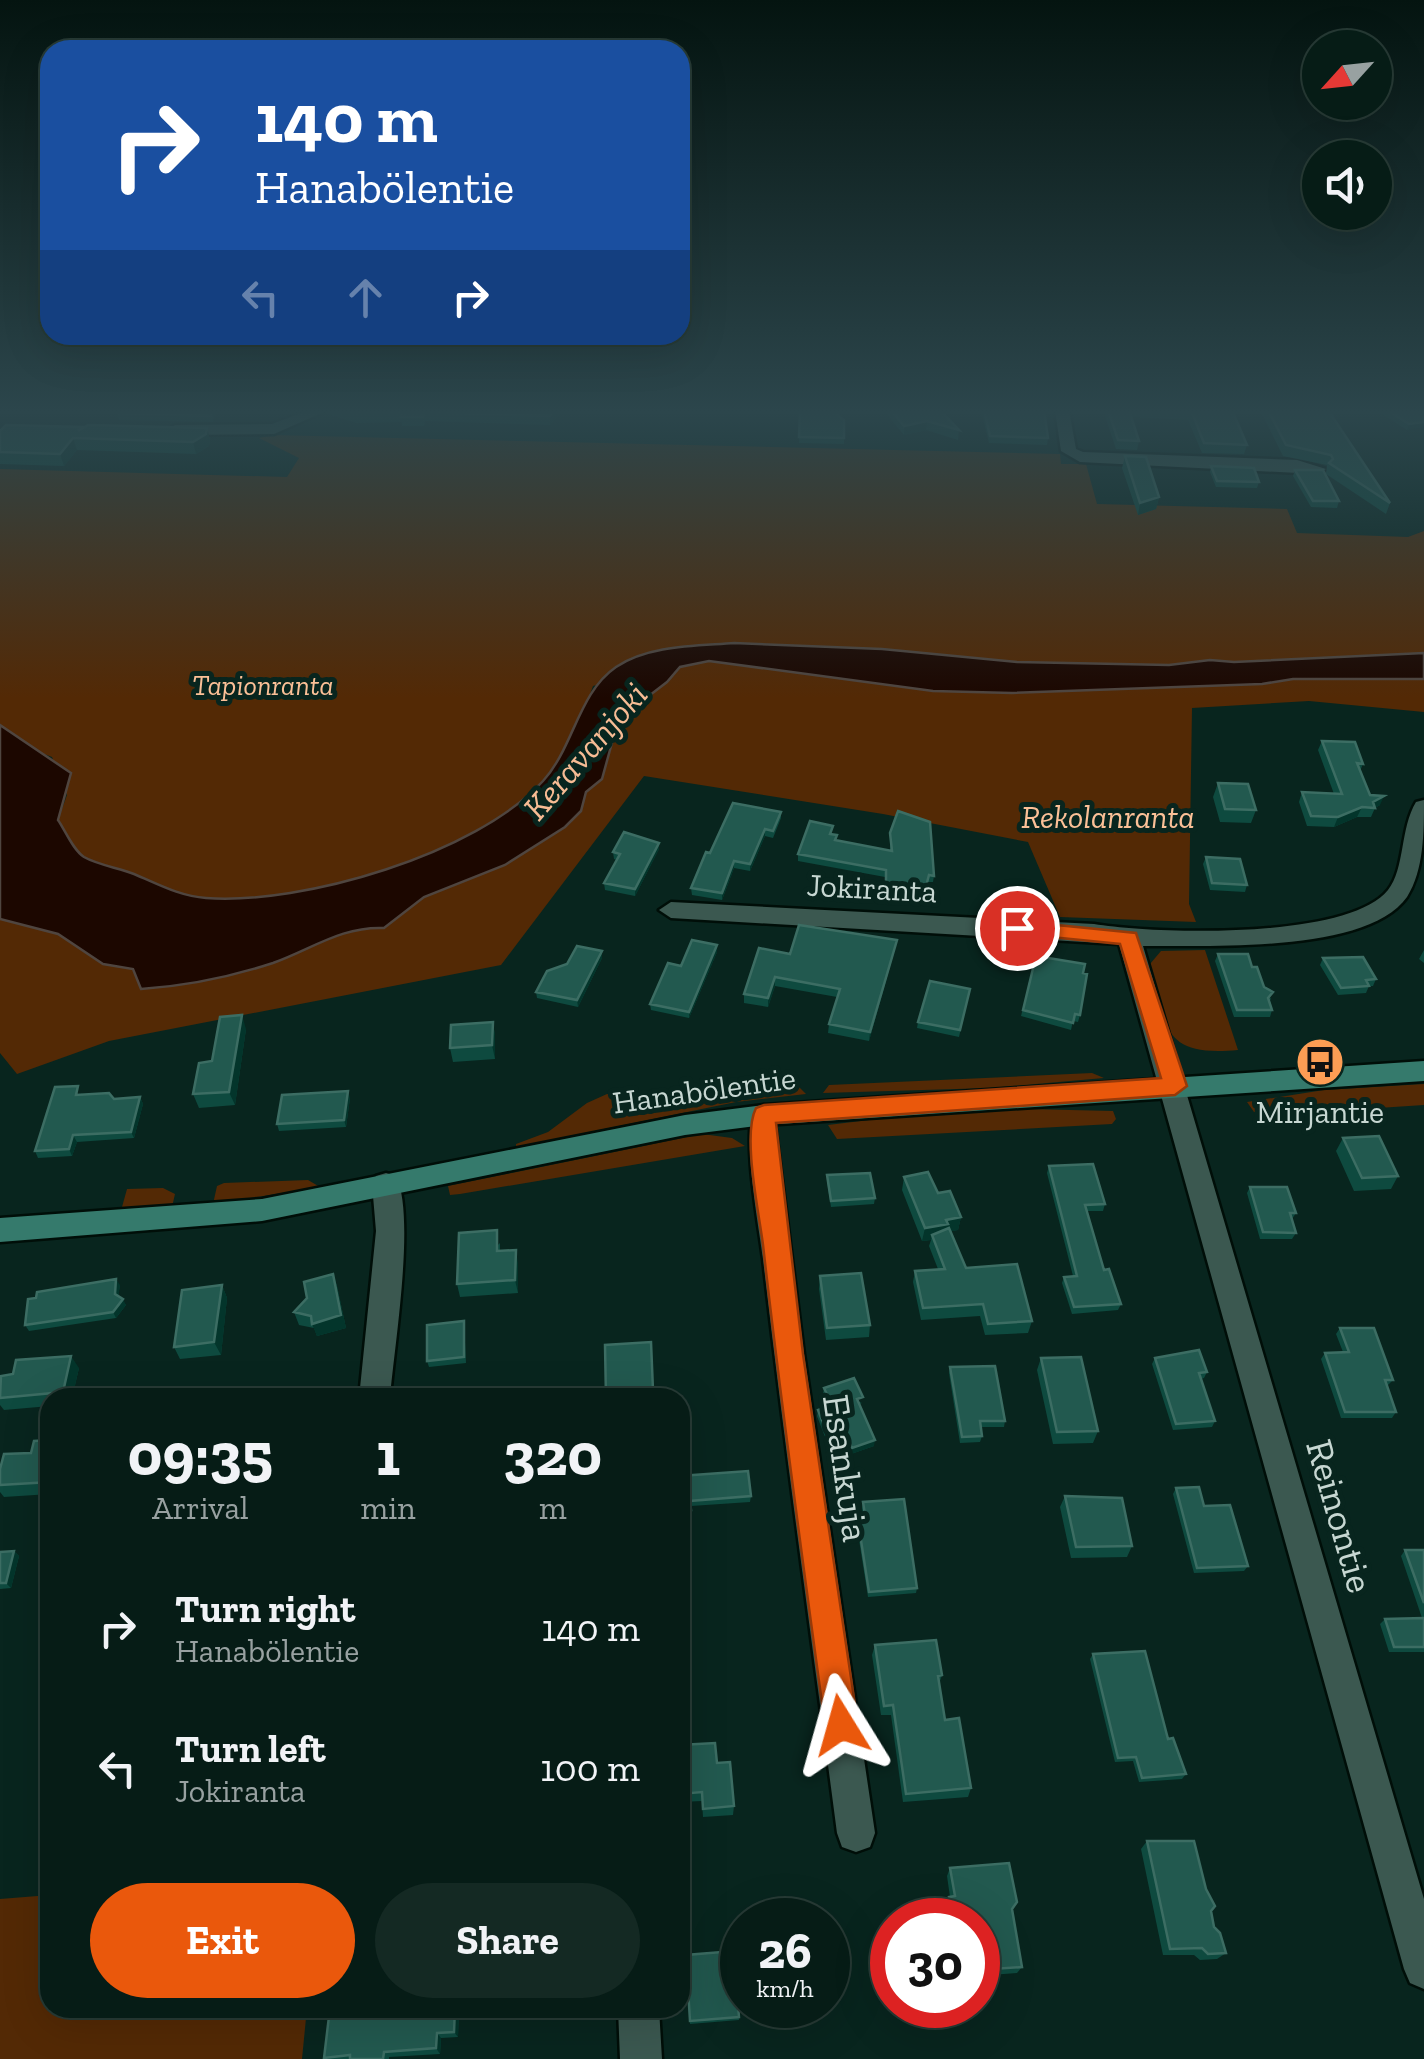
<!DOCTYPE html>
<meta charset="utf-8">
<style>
:root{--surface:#061c16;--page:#142923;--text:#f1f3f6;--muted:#98a1a1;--line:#273a35;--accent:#ea580c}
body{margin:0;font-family:"Zilla Slab",serif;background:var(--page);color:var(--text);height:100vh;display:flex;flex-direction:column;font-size:38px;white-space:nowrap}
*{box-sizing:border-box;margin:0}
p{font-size:32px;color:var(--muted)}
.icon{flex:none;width:55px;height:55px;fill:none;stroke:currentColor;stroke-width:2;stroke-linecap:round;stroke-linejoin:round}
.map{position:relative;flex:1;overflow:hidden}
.side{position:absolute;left:40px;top:1388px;width:650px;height:630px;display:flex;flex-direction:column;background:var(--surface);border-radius:30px;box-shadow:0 10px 40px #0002,0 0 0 2px var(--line)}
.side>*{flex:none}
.top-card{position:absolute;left:40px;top:40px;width:650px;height:305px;border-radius:30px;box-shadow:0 10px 40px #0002,0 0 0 2px var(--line);background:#1a4fa0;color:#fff;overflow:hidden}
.needle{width:65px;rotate:243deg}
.buttons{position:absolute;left:1302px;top:30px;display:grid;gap:20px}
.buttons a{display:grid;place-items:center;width:90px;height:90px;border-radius:50%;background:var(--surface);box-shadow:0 10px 40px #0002,0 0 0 2px var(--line);font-size:50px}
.speed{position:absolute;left:720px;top:1898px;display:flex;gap:20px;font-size:50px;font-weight:700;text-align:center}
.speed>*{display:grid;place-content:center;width:130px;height:130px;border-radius:50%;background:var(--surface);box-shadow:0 10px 40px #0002,0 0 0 2px var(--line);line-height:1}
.speed small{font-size:25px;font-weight:400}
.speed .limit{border:15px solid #d22;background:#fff;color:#111}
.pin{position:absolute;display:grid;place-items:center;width:85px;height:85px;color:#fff;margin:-42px;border:5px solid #fff;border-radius:50%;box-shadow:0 2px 10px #0007}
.me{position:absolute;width:110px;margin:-55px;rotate:352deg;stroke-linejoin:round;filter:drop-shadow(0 0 8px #0008)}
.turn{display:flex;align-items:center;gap:35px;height:210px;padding:0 50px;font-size:45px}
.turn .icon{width:130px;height:130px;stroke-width:2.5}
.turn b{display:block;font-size:70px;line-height:85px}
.lanes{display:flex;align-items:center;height:95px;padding:0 50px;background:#0003;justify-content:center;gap:50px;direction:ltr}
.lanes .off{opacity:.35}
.eta{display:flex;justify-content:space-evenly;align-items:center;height:170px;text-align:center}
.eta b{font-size:60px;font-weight:700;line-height:70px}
.primary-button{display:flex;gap:20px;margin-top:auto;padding:20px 50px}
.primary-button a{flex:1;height:115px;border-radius:60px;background:var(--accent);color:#fff;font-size:40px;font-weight:700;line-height:115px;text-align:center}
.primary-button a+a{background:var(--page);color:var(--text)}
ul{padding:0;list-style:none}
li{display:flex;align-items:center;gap:30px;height:140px;padding:0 50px}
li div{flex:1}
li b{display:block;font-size:38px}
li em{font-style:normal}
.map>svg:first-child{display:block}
.green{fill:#532905}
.water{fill:#1c0700;stroke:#4f453f;stroke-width:2.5}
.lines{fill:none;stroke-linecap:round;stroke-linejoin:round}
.street-casing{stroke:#000e08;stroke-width:5}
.secondary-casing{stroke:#000e08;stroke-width:5}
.street{fill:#3b5850;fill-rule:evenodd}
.secondary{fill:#357a6c;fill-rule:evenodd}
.wall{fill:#0e4a3f}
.shaded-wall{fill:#03352b}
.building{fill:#22594f;stroke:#3c6d63;stroke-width:2.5}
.route{fill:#ea580c;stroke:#983908;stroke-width:2.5}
.labels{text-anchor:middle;stroke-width:10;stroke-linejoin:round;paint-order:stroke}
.far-park-label{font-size:28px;font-style:italic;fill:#fbc097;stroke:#08251e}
.park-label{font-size:32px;font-style:italic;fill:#fbc097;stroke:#08251e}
.street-label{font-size:32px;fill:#c7d7d2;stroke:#08251e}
.poi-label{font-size:32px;fill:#c7d7d2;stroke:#08251e}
.water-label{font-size:35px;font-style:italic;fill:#f7bc94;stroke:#08251e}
.near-street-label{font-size:38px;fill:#c7d7d2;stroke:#08251e}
</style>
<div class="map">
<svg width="1424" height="2059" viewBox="0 0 1424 2059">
<rect width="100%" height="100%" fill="#08251e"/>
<path class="green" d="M272,435L1060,454L1061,464H1086L1097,504L1287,509L1297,533L1408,537L1424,531V653L1234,662L1210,660L1169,665L1017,662L882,649L734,643L593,686C582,718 567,753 544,780C480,854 302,905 206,898C180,897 159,884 135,874C119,868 99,865 84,857C73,850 65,830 58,820L67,795L52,757L31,749L0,725V469L287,477L299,458L259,438Z
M710,661L933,691L1012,693L1262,684L1293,679H1424V712L1309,701L1192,708L1189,904L1196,922L1060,917L1028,842L883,814L644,776L501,965L109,1041L17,1074L0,1053V919L58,934L103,964L133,969L324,940L357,927L384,928L424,897L505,865L581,811L586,792L602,779L613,739L633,708L667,682L680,666Z
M1205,950L1238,1050C1161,1057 1166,1027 1150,964L1161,951Z
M1092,1073L1104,1078L990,1088L823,1093L829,1085Z
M1424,1084V1105L1272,1115L1254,1112L1247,1102L1324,1090Z
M798,1086L806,1094L736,1102L516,1147V1144L548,1132L587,1103L607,1094Z
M1027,1109L1113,1111L1116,1119L1112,1124L837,1139L828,1125L918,1114Z
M702,1134L732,1138L745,1146L460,1194L450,1195L448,1186Z
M308,1180L320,1187L213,1204L217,1186L224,1183Z
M163,1188L175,1194L172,1207H122L127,1189Z
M50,1895V2008H307L302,2059H0V1899Z"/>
<path class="water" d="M734,643L882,649L1017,662L1169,665L1210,660L1234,662L1424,653V679H1293L1262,684L1012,693L933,691L709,661L680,667L667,682L633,708L613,739L602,779L586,792L581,811L565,827L505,865L424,897L384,928C342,926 312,949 273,963C230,977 186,986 141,989L133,969L103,964L58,934L0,919V725L71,773L58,820C65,830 73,850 84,857C98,865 119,868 134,874C158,884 179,896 206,898C303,905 476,854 543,781C574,747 578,693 616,667C648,645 696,646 734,643Z"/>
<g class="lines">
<g class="street-casing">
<path id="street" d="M309,410H328L274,434L175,435L167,430L175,425L272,424Z
M1055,410H1069L1076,449L1083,452L1297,460L1326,469L1318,474L1080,462L1061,451Z
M1424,800C1424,832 1424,870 1407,897C1367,954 1207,945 1143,946L1424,1899V1989L1410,1983L1404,1969L1119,944L671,918L659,910L671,902L1094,924C1154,934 1348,940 1388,890C1405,869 1400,828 1416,802Z
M764,1105L773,1108L804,1354L875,1833L870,1847L856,1852L842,1847L837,1833C812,1642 785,1450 763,1259C759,1227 741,1133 755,1108Z
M386,1173L396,1176C416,1216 394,1348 390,1398H359L376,1231L372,1184L376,1176Z
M618,2008H659L662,2059H620Z"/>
</g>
<g class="secondary-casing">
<path id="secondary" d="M1424,1061V1081L764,1125L685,1135L262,1221L0,1242V1218L262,1199L685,1115L764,1105Z"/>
</g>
<use href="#street" class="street"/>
<use href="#secondary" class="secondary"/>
</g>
<path class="wall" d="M123,410H216L213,422L119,420L117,413Z
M327,410H563L550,425L425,421L424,426H402V422L356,423L328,414Z
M800,410L844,420V444L799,443Z
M883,410H940L959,430L958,440L926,430L904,435Z
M981,410H1044L1048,438L1047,445L989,443Z
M1094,410H1232L1247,445L1244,454L1202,453L1188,420L1132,417L1139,441L1137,450L1116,449L1104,413L1095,412Z
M1260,410H1328L1390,503L1386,514L1326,474L1327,465L1283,456Z
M1376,410H1424L1407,430Z
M207,428L210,440L209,446L196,454L77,450L64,466L0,464V431L82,429Z
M1125,456L1159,497L1156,509L1138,515L1122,468Z
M1211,466L1259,482L1257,488L1216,487L1210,472Z
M1295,470L1339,501L1337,508L1311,507L1293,476Z
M1322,741L1363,764L1360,771L1370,795L1380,805L1375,808L1371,817H1357L1334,827L1307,826L1299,802L1302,792L1334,794L1318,750Z
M1218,783L1256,810L1251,823L1220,822L1213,797Z
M781,812V818L773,838L765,836L750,871L734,868L722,900L692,895L691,888L710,853Z
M890,833L934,876L933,882H928L924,897L886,895L885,877L798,861V854L832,834L836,840L890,850Z
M659,843V849L635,896L605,890L604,883L617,860L614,859L613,852Z
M1206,857L1247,885L1245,892L1210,890L1203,864Z
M895,949L869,1041L828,1033L829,1024L837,997L775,986L768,1007L744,1003V994L790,954Z
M1424,950V963L1419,959Z
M717,952L689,1018L651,1010L650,1004Z
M1218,954L1252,967L1271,999L1269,1001L1272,1010L1270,1017H1234L1215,961Z
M1036,956L1083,973L1080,1015L1078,1022L1073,1021L1071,1030L1021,1016Z
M602,958L578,1007L537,998L536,992Z
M1323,958L1376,979L1373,986H1369L1366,993L1338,995L1320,965Z
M970,989L959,1037L917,1028L918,1022Z
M493,1022L495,1036V1059L453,1062L450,1048Z
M246,1029L235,1105L199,1108L193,1094L212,1061Z
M82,1093L81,1095L114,1099L140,1097L143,1104L134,1138L77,1142L72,1156L38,1158L35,1151Z
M350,1098L346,1127L279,1131L277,1124Z
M1343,1138L1398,1176L1391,1189L1354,1191L1336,1151Z
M1049,1166L1105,1204L1103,1211H1087L1104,1270L1121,1304L1118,1310L1072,1314L1062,1283L1064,1277L1073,1276L1047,1173Z
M827,1175L875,1198L874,1204L831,1207L827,1182Z
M904,1177L938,1193L961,1217L958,1230L951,1231L966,1268L1032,1321L1028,1333L985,1335L980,1316L921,1320L913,1282L915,1271L938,1269L929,1246L931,1240L922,1241L902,1190Z
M1250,1187L1296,1213L1292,1219L1296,1233L1292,1239H1260L1247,1193Z
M500,1243V1251L518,1263V1293L460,1297L457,1284Z
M333,1274L337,1286L346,1328L317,1336L314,1328L299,1325L294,1312Z
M820,1276L870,1325L869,1337L826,1340L819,1289Z
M120,1285L118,1296L126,1305L116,1318L29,1331L25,1325Z
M222,1285L227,1298L221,1355L180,1359L174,1347Z
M464,1321L466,1363L429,1367L427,1361Z
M1340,1328L1393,1380L1387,1386L1396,1412L1392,1418H1341L1321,1359L1325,1353L1343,1352L1336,1334Z
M651,1342L653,1396L606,1398Z
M1041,1358L1098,1431L1093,1443L1053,1444L1037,1370Z
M1155,1358L1207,1372L1204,1378L1201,1379L1215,1421L1212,1427L1173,1430L1152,1364Z
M950,1367L1005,1421L1004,1427H981L982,1436L980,1442L960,1443L949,1373Z
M79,1368L72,1398H50V1406L4,1410L0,1405V1378L13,1374Z
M824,1388L862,1403L859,1404L874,1446L851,1454L847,1444L830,1450L817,1416L818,1410L829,1406L823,1394Z
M50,1440V1494L4,1497L0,1492V1469L31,1453Z
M680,1476L751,1496L750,1502L691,1506V1516H680Z
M1176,1488L1204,1506L1248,1566L1244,1571L1194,1573L1173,1494Z
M1065,1496L1132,1546L1127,1557L1071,1558L1060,1507Z
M863,1502L917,1588L916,1593L868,1597L857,1527L858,1521H864L862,1508Z
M1405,1550H1424V1652H1389L1380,1624L1385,1619L1422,1618L1401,1556Z
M14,1551L19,1556L11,1588L0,1589V1552Z
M875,1645L942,1675L939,1684L945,1720L971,1788L968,1797L903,1802L891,1715H881L872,1655Z
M1093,1654L1168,1739L1186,1774L1182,1779L1139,1782L1133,1761L1115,1762L1090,1659Z
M680,1745L717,1763L734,1806L733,1815L703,1817L702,1801L680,1802Z
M1147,1841L1211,1911L1214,1927L1226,1953L1217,1959L1200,1960L1194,1955H1163L1141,1849Z
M950,1868L1012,1909L1022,1967L1017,1973L978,1976V1920H948L946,1904L950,1897L947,1876Z
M686,1955L742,1958V1984H737L739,2020L690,2024Z
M459,2008L458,2037L441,2038L440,2054L389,2057V2059H326L324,2058Z"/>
<path class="shaded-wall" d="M554,410H563L550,425V416Z
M927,421L926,430L904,435V426Z
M1424,422V427L1407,430L1409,424Z
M207,428L210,440L209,446L196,454L193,442Z
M73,438L77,450L64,466L60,454Z
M1159,497L1156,509L1138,515L1140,503Z
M1384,796L1380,805L1375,808L1373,802Z
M1362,807L1357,817L1334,827L1338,817Z
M765,829V836L750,871V864Z
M659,843V849L635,896V889Z
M734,861V868L722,900V893Z
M897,940L895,949L869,1041L870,1032Z
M717,945V952L689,1018V1012Z
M602,951V958L578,1007L577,1000Z
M775,977V986L768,1007V998Z
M242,1015L246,1029L235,1105L229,1092Z
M493,1022L495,1036V1059L492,1045Z
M348,1091L350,1098L346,1127L344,1120Z
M140,1097L143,1104L134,1138L131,1132Z
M73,1135L77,1142L72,1156L69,1149Z
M961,1217L958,1230L932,1235L931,1240L922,1241L925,1228L946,1220Z
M516,1250L518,1263V1293L515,1280Z
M333,1274L337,1286L346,1328L317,1336L312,1324Z
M116,1279L120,1285L118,1300L115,1294Z
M222,1285L227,1298L221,1355L214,1342Z
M123,1299L126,1305L116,1318L113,1312Z
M71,1356L79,1368L72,1398H67L63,1392Z
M847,1438V1444L830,1450L831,1444Z
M875,1440L874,1446L851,1454L852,1448Z
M14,1551L19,1556L11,1588L6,1583Z
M455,2008H459L458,2037L454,2032Z
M437,2033L441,2038L440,2054L436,2048Z"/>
<path class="building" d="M123,410H212L211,416L117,413Z
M342,410H554L550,416L424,412L423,417H401L402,412L354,413Z
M800,410H831L844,420V438L799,437Z
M891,410H940L959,430L927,421L904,426Z
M984,410H1044L1048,438L990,436Z
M1108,410H1129L1139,441L1118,440Z
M1180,410H1232L1247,445L1204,443L1191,410Z
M1268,410H1328L1390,503L1329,463L1333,459L1331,455L1286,445Z
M1387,410H1424V422L1409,424Z
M6,425L82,427L78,431L88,425L207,428L206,434L193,442L73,438L60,454L0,452V431Z
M1125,456L1146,457L1159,497L1140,503Z
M1211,466L1254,468L1259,482L1217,481Z
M1295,470H1323L1339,501H1313Z
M1322,741L1355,742L1363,764L1357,763L1370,795L1384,796L1373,802L1375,808L1362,807L1338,817L1311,816L1302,792L1342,794Z
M1218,783L1248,784L1256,810L1225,809Z
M733,803L781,812L773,831L765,829L750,864L734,861L722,893L691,888L706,852L710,853Z
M898,811L930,822L934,876L929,875L925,890L886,888V870L798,854L810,821L833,826L830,834L837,835L835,840L892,851L890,833Z
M624,832L659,843L635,889L604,883L620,854L613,852Z
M1206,857L1240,859L1247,885L1212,883Z
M799,925L897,940L870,1032L829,1024L840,989L775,977L768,998L744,994L759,948L790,954Z
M692,940L717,945L689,1012L650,1004L668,963L681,966Z
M577,946L602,951L577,1000L536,992L547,971L567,964Z
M1218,954H1248L1252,967H1257L1264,987L1273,992L1268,998L1272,1010H1237Z
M1036,956L1085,964L1083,973L1087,974L1080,1015L1075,1014L1073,1023L1023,1010Z
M1363,957L1376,979L1366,980L1369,986L1341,988L1323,958Z
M930,981L970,989L960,1030L918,1022Z
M242,1015L229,1092L193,1094L199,1063L212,1061L220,1017Z
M493,1022L492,1045L450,1048L451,1025Z
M78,1086L76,1095L109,1093L114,1099L140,1097L131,1132L73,1135L69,1149L35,1151L55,1087Z
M348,1091L344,1120L277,1124L282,1095Z
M1379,1136L1398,1176L1362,1178L1343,1138Z
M1093,1164L1105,1204L1085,1205L1104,1270L1109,1269L1121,1304L1074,1307L1064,1277L1077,1276L1049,1166Z
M928,1172L938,1193L950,1191L961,1217L946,1220L948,1224L925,1228L904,1177Z
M870,1173L875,1198L831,1201L827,1175Z
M1250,1187H1287L1296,1213H1290L1296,1233L1263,1232Z
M949,1228L966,1268L1017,1264L1032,1321L988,1324L983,1304L923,1308L915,1271L945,1269L932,1235Z
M497,1230V1251L516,1250L515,1280L457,1284L459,1233Z
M861,1273L870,1325L827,1328L820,1276Z
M333,1274L341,1315L312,1324L311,1316L294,1312L307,1298L304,1282Z
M116,1279L115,1294L123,1299L113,1312L25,1325L28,1299L36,1298L37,1292Z
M222,1285L214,1342L174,1347L182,1290Z
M464,1321V1357L427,1361V1325Z
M1340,1328H1374L1393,1380H1385L1396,1412H1345L1325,1353L1349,1352Z
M651,1342L653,1390H646V1398H606L605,1345Z
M1199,1350L1207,1372L1199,1373L1215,1421L1176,1424L1155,1358Z
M71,1356L63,1392L0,1398L1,1376L13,1374L16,1360Z
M1081,1357L1098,1431L1057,1432L1041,1358Z
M995,1366L1005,1421H980L982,1436L962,1437L950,1367Z
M854,1378L863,1397L857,1399L875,1440L852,1448L847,1438L831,1444L818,1410L832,1405L824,1388Z
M50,1440V1482L0,1485V1469L4,1454L31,1453L34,1441Z
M748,1471L751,1496L690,1501L691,1510L680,1511V1476Z
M1199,1487L1204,1506L1230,1505L1248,1566L1197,1568L1176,1488Z
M1065,1496L1122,1498L1132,1546L1076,1547Z
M904,1499L917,1588L869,1592L858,1521H866L863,1502Z
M1405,1550H1424V1603Z
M14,1551L6,1583H0V1552Z
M1424,1618V1647H1394L1385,1619Z
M936,1640L942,1675L938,1676L945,1720L959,1718L971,1788L906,1794L893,1705L884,1706L875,1645Z
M1145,1651L1168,1739L1173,1738L1186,1774L1142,1778L1136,1757L1118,1758L1093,1654Z
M715,1743L717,1763L730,1762L734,1806L703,1809L702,1792L680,1794V1745Z
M1147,1841H1194L1206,1889L1215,1906L1211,1911L1214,1927L1220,1933L1226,1953L1208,1954L1202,1948L1170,1949Z
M1009,1863L1017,1902L1012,1909L1022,1967L978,1970V1920H953L949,1897L955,1896L950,1868Z
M734,1951L735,1959L742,1958V1981H736L739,2017L690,2021L686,1955Z
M330,2008H455L454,2032L437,2033L436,2048L384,2052L383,2059H350V2055L324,2058Z"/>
<linearGradient id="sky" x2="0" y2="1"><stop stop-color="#041410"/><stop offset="0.59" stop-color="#2c464c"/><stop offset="1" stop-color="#2c464c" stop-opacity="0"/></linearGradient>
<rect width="1424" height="698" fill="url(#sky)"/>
<path class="route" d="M1017,921L1136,933L1187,1086L1175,1095L776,1123L803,1354L858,1725L853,1736L841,1741L830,1736L825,1725C803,1565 781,1405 763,1245C759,1213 742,1135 756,1108L764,1105L1161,1078L1120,944L1010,933L1007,928Z"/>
<defs>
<g id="bus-disc" transform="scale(2.5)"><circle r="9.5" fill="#fd9d54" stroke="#08251e"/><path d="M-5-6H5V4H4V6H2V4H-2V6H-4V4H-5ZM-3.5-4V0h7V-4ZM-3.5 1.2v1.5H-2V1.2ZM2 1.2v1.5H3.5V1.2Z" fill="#111"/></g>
</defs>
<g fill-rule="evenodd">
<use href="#bus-disc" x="1320" y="1062"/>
</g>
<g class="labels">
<g class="far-park-label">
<text x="263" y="695">Tapionranta</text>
</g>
<g class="park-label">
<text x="1108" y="828">Rekolanranta</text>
</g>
<g class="street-label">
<text transform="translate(872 888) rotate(3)" y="11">Jokiranta</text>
<text transform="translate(704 1090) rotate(-8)" y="11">Hanabölentie</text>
</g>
<g class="poi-label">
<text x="1320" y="1123">Mirjantie</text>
</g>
<g class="water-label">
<text transform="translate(585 751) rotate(-49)" y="12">Keravanjoki</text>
</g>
<g class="near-street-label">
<text transform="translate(846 1468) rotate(82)" y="13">Esankuja</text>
<text transform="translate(1340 1516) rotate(74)" y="13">Reinontie</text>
</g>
</g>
</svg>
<div class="buttons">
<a><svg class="needle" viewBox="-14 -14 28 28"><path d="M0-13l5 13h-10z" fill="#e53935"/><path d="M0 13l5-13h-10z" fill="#98a1a1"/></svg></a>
<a><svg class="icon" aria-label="sound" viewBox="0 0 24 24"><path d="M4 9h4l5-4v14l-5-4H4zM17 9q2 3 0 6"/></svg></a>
</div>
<div class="speed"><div>26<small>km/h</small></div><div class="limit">30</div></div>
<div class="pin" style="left:1017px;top:928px;background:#d93025"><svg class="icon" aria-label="arrive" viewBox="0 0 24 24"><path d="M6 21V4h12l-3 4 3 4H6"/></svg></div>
<svg class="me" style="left:841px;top:1725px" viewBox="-20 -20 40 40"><path d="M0-17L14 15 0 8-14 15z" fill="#ea580c" stroke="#fff" stroke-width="4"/></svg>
<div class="top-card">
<div class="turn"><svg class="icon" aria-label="right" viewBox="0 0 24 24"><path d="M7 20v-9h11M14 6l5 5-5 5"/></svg><div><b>140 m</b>Hanabölentie</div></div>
<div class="lanes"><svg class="icon off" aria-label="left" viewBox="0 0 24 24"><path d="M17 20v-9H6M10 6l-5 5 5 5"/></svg><svg class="icon off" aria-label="ahead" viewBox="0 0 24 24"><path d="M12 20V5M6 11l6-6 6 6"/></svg><svg class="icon" aria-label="right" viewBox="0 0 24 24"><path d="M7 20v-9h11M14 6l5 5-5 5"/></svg></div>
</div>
<section class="side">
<div class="eta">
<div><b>09:35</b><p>Arrival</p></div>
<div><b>1</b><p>min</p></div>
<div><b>320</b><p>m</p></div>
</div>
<ul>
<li><svg class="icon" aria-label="right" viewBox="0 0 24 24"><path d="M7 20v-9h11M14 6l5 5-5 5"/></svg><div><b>Turn right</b><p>Hanabölentie</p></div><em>140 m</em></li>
<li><svg class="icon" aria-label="left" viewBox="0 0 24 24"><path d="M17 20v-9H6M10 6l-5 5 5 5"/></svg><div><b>Turn left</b><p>Jokiranta</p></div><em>100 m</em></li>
</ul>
<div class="primary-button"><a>Exit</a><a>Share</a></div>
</section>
</div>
